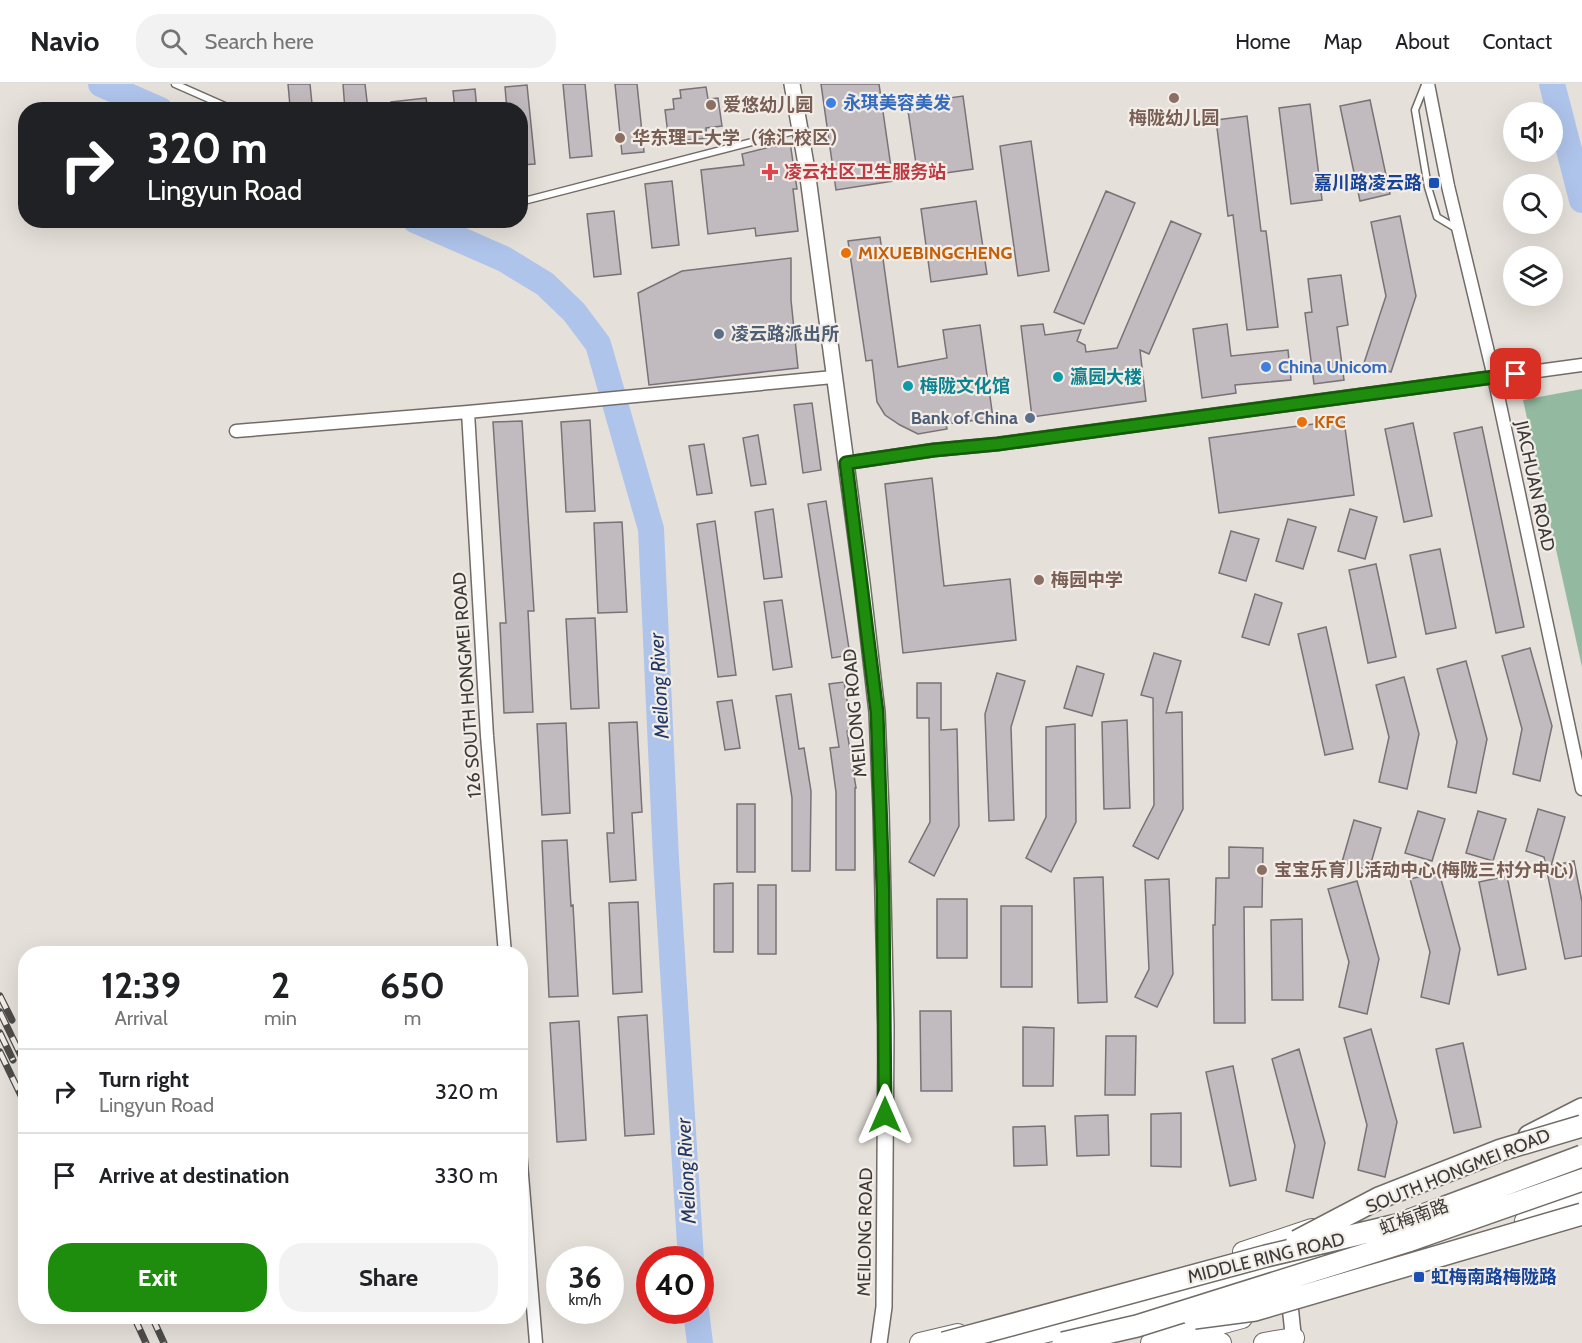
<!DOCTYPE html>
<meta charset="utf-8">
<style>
:root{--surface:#fff;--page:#f2f2f2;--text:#202124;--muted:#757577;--line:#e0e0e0;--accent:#1e8c0c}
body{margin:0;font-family:Cabin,"Noto Sans SC",sans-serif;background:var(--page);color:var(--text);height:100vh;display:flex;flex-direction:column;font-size:22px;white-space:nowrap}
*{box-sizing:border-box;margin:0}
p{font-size:20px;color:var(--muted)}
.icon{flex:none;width:33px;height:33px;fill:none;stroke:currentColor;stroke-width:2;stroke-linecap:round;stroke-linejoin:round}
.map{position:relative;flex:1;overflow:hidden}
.side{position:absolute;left:18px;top:862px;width:510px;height:378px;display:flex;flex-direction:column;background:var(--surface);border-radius:24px;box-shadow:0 6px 24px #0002}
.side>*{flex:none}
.hud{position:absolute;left:18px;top:18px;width:510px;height:126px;border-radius:24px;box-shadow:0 6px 24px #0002;background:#202124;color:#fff;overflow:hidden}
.tools{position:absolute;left:1503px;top:18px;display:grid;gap:12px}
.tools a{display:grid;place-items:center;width:60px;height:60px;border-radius:50%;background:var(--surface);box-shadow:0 6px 24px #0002;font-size:30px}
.speed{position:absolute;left:546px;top:1162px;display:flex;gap:12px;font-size:30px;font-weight:700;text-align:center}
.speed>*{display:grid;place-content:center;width:78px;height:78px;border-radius:50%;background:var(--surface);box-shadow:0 6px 24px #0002;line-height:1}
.speed small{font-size:15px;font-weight:400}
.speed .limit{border:9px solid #d22;background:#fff;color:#111}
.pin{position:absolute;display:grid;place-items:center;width:51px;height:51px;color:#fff;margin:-26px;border-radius:12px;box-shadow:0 3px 9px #0006}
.me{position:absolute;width:66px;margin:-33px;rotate:0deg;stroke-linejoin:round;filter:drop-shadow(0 0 4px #0008)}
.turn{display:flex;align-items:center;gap:21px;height:126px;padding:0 30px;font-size:27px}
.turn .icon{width:78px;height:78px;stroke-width:2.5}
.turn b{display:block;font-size:42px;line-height:51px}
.eta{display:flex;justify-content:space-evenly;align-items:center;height:102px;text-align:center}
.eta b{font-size:36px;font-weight:800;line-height:42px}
.button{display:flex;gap:12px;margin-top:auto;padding:12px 30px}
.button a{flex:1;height:69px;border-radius:24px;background:var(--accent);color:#fff;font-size:24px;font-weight:800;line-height:69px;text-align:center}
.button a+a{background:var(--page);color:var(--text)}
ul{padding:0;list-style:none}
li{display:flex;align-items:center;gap:18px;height:84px;padding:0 30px;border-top:2px solid var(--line)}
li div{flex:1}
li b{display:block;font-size:22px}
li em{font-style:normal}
header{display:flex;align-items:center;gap:36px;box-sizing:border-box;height:84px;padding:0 30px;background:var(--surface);border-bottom:2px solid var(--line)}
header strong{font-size:28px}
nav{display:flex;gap:33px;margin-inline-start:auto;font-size:21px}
.search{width:420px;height:54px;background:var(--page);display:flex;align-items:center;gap:15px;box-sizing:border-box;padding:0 21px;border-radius:24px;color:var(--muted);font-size:22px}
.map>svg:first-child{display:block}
.green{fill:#94b9a1}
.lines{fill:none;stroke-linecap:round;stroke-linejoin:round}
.river{stroke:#afc4eb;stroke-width:26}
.building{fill:#c1babe;stroke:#797276;stroke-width:1.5}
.service-casing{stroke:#716c67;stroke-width:9}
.minor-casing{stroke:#716c67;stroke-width:15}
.tertiary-casing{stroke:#716c67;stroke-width:18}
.primary-casing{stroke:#716c67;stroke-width:22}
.trunk-casing{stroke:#716c67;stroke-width:24}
.service{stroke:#fff;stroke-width:6}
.minor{stroke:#fff;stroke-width:12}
.tertiary{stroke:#fff;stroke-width:15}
.primary{stroke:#fff;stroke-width:20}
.trunk{stroke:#fff;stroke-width:21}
.rail-casing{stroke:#4f4d4a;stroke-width:7}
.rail{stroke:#f2ede7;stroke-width:4.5;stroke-dasharray:14;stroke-linecap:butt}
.trunk-bridge-casing{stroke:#716c67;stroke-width:24;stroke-linecap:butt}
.trunk-bridge{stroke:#fff;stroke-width:21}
.route-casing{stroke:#145b08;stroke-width:15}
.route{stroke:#1e8c0c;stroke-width:10}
.education-dot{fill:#8d6e63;stroke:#f2ede7;stroke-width:2}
.shop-dot{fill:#3f7fe0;stroke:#f2ede7;stroke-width:2}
.health-dot{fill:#e0444e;stroke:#f2ede7;stroke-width:2}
.transit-dot{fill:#1a4fb4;stroke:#f2ede7;stroke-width:2}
.food-dot{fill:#e8710a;stroke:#f2ede7;stroke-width:2}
.service-dot{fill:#5c6f8a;stroke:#f2ede7;stroke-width:2}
.culture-dot{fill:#0f9aa8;stroke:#f2ede7;stroke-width:2}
.labels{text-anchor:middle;stroke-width:4.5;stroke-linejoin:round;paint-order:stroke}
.shop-label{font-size:18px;font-weight:bold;fill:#366cbe;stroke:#f2ede7;text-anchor:start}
.education-label{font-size:18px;font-weight:bold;fill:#785e54;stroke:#f2ede7;text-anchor:start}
.health-label{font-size:18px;font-weight:bold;fill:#be3a42;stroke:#f2ede7;text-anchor:start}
.transit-label{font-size:18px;font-weight:bold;fill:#164399;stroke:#f2ede7;text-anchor:end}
.food-label{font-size:18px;font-weight:bold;fill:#c56008;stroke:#f2ede7;text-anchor:start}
.service-label{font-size:18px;font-weight:bold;fill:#4e5e75;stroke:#f2ede7;text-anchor:start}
.culture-label{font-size:18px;font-weight:bold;fill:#0d838f;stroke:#f2ede7;text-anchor:start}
.street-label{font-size:18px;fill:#3c3a38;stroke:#f2ede7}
.water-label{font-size:20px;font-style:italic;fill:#1e3666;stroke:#f2ede7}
</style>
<header>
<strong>Navio</strong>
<div class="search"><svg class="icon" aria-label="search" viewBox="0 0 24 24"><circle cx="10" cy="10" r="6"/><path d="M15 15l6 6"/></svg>Search here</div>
<nav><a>Home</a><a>Map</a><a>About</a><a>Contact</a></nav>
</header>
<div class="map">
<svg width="1582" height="1259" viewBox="0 0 1582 1259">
<rect width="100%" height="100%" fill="#e5e0da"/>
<path class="green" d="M1582,305V583L1523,316Z"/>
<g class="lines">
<path class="river" d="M101,0L160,26
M1552,0L1582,116
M415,136L504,175L545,200L574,228L598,260L651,445L666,775L691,1176
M696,1227L700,1259"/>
</g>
<path class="building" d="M288,0H310L312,20L290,22Z
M343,0H365L368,26H345Z
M563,0H585L592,72L570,74Z
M615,0H637L644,68L622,70Z
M821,0H879L893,97L836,106Z
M527,1L535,80L520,81V26H507L505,3Z
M706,3L708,15L718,14L722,42L706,44L707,54L669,58L665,26L674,25L673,15L681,14L680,6Z
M475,5L477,26H455L453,7Z
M963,12L973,85L918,93L907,20Z
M426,14L428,26H391V18Z
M1370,16L1390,110L1360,117L1340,22Z
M1310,20L1322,116L1291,120L1279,24Z
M1247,32L1261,147H1266L1278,243L1247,246L1233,131L1228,132L1216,36Z
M1031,57L1049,187L1018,192L1000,62Z
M790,58L797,105H793L798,147L756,152L755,144L708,150L701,86L744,81L742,70Z
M672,97L679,161L652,164L645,100Z
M1106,107L1135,119L1084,240L1054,228Z
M976,117L987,190L931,198L921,125Z
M614,127L621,190L594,193L587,130Z
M1400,132L1416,212L1391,288L1364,279L1386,212L1371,138Z
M1171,137L1201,150L1149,270L1140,266L1146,317L1032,333L1021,242L1043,240L1045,251L1081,246L1077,257L1085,261L1086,268L1117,264Z
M880,153L898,283L947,274L943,246L980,241L993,334L946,340L947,345L918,350L900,341L885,331L877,318L872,276L866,277L848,157Z
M791,174V216L798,284L649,301L638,209L682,187Z
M1341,191L1348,241L1337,243L1344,296L1314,300L1305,229L1312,228L1308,195Z
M1227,240L1231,272L1288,266L1291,296L1235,301L1236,309L1202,314L1193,245Z
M812,319L821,386L803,389L794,321Z
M590,336L595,427L566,428L561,338Z
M1344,336L1354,411L1219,429L1209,354Z
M522,337L534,527H528L533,628L504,629L500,539H506L493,338Z
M1413,339L1432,432L1404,438L1385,345Z
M1482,343L1524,543L1496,549L1454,349Z
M758,351L766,400L751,402L743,354Z
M704,360L712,409L697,411L689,362Z
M932,394L944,502L1010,495L1016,556L903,569L885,400Z
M826,417L850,571L832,574L808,420Z
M773,425L782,493L764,495L755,428Z
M1350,425L1377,433L1365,475L1338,467Z
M1288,435L1316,443L1303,485L1276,477Z
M715,437L736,591L718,593L697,440Z
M622,438L627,528L598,529L594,439Z
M1231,447L1259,455L1246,497L1219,489Z
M1440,465L1456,544L1426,550L1410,471Z
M1376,480L1396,573L1368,579L1349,486Z
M1255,510L1282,519L1269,561L1242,553Z
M782,516L792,583L773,586L764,518Z
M595,534L599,624L571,625L566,535Z
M1326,543L1353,665L1325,671L1298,550Z
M1530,564L1552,642L1540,697L1513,690L1522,645L1502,572Z
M1154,569L1181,577L1166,629L1182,628L1183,725L1158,775L1133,762L1154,721L1153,614L1141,611Z
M1466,577L1487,655L1476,709L1448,703L1457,658L1437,585Z
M1077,582L1104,590L1092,632L1064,624Z
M997,589L1025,597L1011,643L1014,736L989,737L985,630Z
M1404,593L1419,650L1407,705L1379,698L1389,653L1376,601Z
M844,598L852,646L847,647L856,704H855V786H836V708L830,664L839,663L829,600Z
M917,599H941V646L957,645L959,742L934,792L909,778L930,738L929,634H917Z
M791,610L799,665L804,664L811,707L810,787H792V714L776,612Z
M732,616L740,664L725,666L717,618Z
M1127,636L1130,724L1104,725L1102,638Z
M637,638L642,728L632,729L636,796L610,798L607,749H614L609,639Z
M566,639L570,729L542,731L537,640Z
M1075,640L1076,738L1051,788L1026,774L1046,733V643Z
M737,720H755V788H737Z
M1538,725L1565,733L1551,782L1574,777L1582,818V872L1565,875L1544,773L1526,767Z
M1418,727L1445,735L1432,777L1405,769Z
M1478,727L1506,735L1493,777L1466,769Z
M1354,736L1381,744L1369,786L1342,778Z
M567,756L571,822L573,821L578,912L549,913L542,757Z
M1229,763L1263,764L1262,823H1244L1245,939H1214L1213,841H1215L1216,794H1229Z
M1439,788L1460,865L1449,920L1421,913L1430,868L1410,795Z
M1507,792L1526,885L1498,891L1479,798Z
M1103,793L1107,918L1078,919L1074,794Z
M1169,795L1173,890L1157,923L1135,913L1149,885L1145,796Z
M1357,797L1379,875L1367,930L1339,923L1349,878L1328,805Z
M733,799V868H714V800Z
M758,801H776V870H758Z
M937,815H967V874H937Z
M638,818L642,908L613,910L609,819Z
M1001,822H1032V903H1001Z
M1302,835L1303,916H1272L1271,836Z
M920,927H951L952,1007H921Z
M647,931L654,1050L625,1052L618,933Z
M579,937L586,1056L557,1058L550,939Z
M1023,943L1054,944L1053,1002H1023Z
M1371,945L1397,1038L1385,1093L1358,1086L1367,1041L1344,954Z
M1106,952H1136L1135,1011H1105Z
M1463,959L1481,1043L1454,1049L1436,965Z
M1299,965L1325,1059L1313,1114L1286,1107L1295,1062L1272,975Z
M1233,982L1256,1096L1230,1102L1206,988Z
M1181,1029V1083L1151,1082V1030Z
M1108,1031L1109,1071L1077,1072L1075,1032Z
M1045,1042L1047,1081L1014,1082L1013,1043Z"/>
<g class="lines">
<g class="service-casing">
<path id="service" d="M175,0L234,26
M1425,1L1415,26L1428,103L1437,133L1457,145
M520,118L798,46"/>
</g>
<g class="minor-casing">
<path id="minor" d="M1428,0L1448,102L1494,293L1582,705
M468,328L487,652L505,870
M236,347L468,328L833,293
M846,379L934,366L997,360L1582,281
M520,1067L536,1259"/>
</g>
<g class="tertiary-casing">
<path id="tertiary" d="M792,0L807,86L862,499L877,628L881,726L886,942L884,1223L879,1259
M1291,1208L1290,1221L1294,1259"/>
</g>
<g class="primary-casing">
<path id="primary" d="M1525,1137L1582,1118
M1243,1168L1312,1145
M1189,1251L1221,1259
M920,1259L958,1250
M1001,1259L1051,1247L1290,1178L1323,1166
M1151,1259L1242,1234
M1264,1259L1294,1254"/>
</g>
<g class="trunk-casing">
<path id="trunk" d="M1529,1052L1582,1025"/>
</g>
<use href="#service" class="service"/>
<use href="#minor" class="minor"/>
<use href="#tertiary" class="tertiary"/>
<use href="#primary" class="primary"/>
<use href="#trunk" class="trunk"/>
<g class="rail-casing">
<path id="rail" d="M0,912L12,936
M0,928L26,982
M0,949L13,976
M0,968L26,1022
M134,1233L146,1259
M152,1233L164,1259"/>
</g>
<use href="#rail" class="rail"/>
<g class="trunk-bridge-casing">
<path id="trunk-bridge" d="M1297,1157L1379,1114L1501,1066L1582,1042
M1194,1234L1255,1226L1582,1130
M944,1259L1266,1172L1397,1141L1582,1072
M1063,1259L1137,1242L1408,1157L1582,1096"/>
</g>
<use href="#trunk-bridge" class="trunk-bridge"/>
</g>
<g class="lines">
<g class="route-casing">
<path id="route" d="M885,1031L883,806L877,628L846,379L934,366L998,360L1516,290"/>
</g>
<use href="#route" class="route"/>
</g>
<g class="education-dot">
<circle cx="1174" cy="14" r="6"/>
<circle cx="711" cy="21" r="6"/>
<circle cx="620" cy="54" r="6"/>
<circle cx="1039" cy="496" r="6"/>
<circle cx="1262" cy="786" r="6"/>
</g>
<g class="shop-dot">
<circle cx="831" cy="19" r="6"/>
<circle cx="1266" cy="283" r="6"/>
</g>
<path class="health-dot" d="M767 79h6v6h6v6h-6v6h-6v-6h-6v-6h6z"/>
<g class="transit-dot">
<rect x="1428" y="93" width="12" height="12" rx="3"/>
<rect x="1413" y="1187" width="12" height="12" rx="3"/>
</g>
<g class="food-dot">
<circle cx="846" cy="169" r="6"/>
<circle cx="1302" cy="338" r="6"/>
</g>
<g class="service-dot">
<circle cx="719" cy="250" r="6"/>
<circle cx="1030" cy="334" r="6"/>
</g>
<g class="culture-dot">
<circle cx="1058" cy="293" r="6"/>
<circle cx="908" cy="302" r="6"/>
</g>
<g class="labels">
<g class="shop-label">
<text x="843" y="25">永琪美容美发</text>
<text x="1278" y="289">China Unicom</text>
</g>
<g class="education-label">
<text x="723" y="27">爱悠幼儿园</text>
<text x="1174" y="40" text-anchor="middle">梅陇幼儿园</text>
<text x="632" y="60">华东理工大学（徐汇校区）</text>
<text x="1051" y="502">梅园中学</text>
<text x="1274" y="792">宝宝乐育儿活动中心(梅陇三村分中心)</text>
</g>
<g class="health-label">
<text x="784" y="94">凌云社区卫生服务站</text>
</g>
<g class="transit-label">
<text x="1422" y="105">嘉川路凌云路</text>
<text x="1431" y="1199" text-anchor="start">虹梅南路梅陇路</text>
</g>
<g class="food-label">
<text x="858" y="175">MIXUEBINGCHENG</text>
<text x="1314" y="344">KFC</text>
</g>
<g class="service-label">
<text x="731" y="256">凌云路派出所</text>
<text x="1018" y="340" text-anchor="end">Bank of China</text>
</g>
<g class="culture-label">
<text x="1070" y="299">瀛园大楼</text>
<text x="920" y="308">梅陇文化馆</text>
</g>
<g class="street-label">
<text transform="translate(1535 402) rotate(78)" y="6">JIACHUAN ROAD</text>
<text transform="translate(467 601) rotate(-94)" y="6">126 SOUTH HONGMEI ROAD</text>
<text transform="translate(855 629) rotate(-95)" y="6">MEILONG ROAD</text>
<text transform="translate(1458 1087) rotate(-22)" y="6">SOUTH HONGMEI ROAD</text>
<text transform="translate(1414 1133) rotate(-20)" y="6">虹梅南路</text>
<text transform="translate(865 1148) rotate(-89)" y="6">MEILONG ROAD</text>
<text transform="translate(1266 1174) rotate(-14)" y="6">MIDDLE RING ROAD</text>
</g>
<g class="water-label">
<text transform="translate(659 602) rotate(-93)" y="7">Meilong River</text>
<text transform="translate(686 1087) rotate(-93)" y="7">Meilong River</text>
</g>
</g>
</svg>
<div class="tools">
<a><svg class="icon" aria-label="sound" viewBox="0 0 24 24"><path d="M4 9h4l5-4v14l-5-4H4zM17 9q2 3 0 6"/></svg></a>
<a><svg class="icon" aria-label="search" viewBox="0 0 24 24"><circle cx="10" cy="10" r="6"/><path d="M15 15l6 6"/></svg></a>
<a><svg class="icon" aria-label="layers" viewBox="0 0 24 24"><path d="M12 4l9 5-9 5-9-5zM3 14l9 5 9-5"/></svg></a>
</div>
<div class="speed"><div>36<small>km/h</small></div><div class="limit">40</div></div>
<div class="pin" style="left:1516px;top:290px;background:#d93025"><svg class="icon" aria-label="arrive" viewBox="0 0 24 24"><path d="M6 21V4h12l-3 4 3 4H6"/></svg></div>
<svg class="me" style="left:885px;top:1031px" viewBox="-20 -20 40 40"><path d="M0-17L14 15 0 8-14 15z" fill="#1e8c0c" stroke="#fff" stroke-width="4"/></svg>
<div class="hud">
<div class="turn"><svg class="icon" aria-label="right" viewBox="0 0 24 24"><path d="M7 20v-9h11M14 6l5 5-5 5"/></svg><div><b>320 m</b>Lingyun Road</div></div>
</div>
<section class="side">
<div class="eta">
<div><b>12:39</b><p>Arrival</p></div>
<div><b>2</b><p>min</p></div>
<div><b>650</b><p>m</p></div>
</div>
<ul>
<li><svg class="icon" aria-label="right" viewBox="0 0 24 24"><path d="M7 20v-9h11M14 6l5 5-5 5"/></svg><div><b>Turn right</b><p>Lingyun Road</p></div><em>320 m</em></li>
<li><svg class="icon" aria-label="arrive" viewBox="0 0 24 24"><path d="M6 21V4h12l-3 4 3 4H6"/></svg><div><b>Arrive at destination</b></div><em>330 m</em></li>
</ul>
<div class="button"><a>Exit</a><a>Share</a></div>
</section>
</div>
